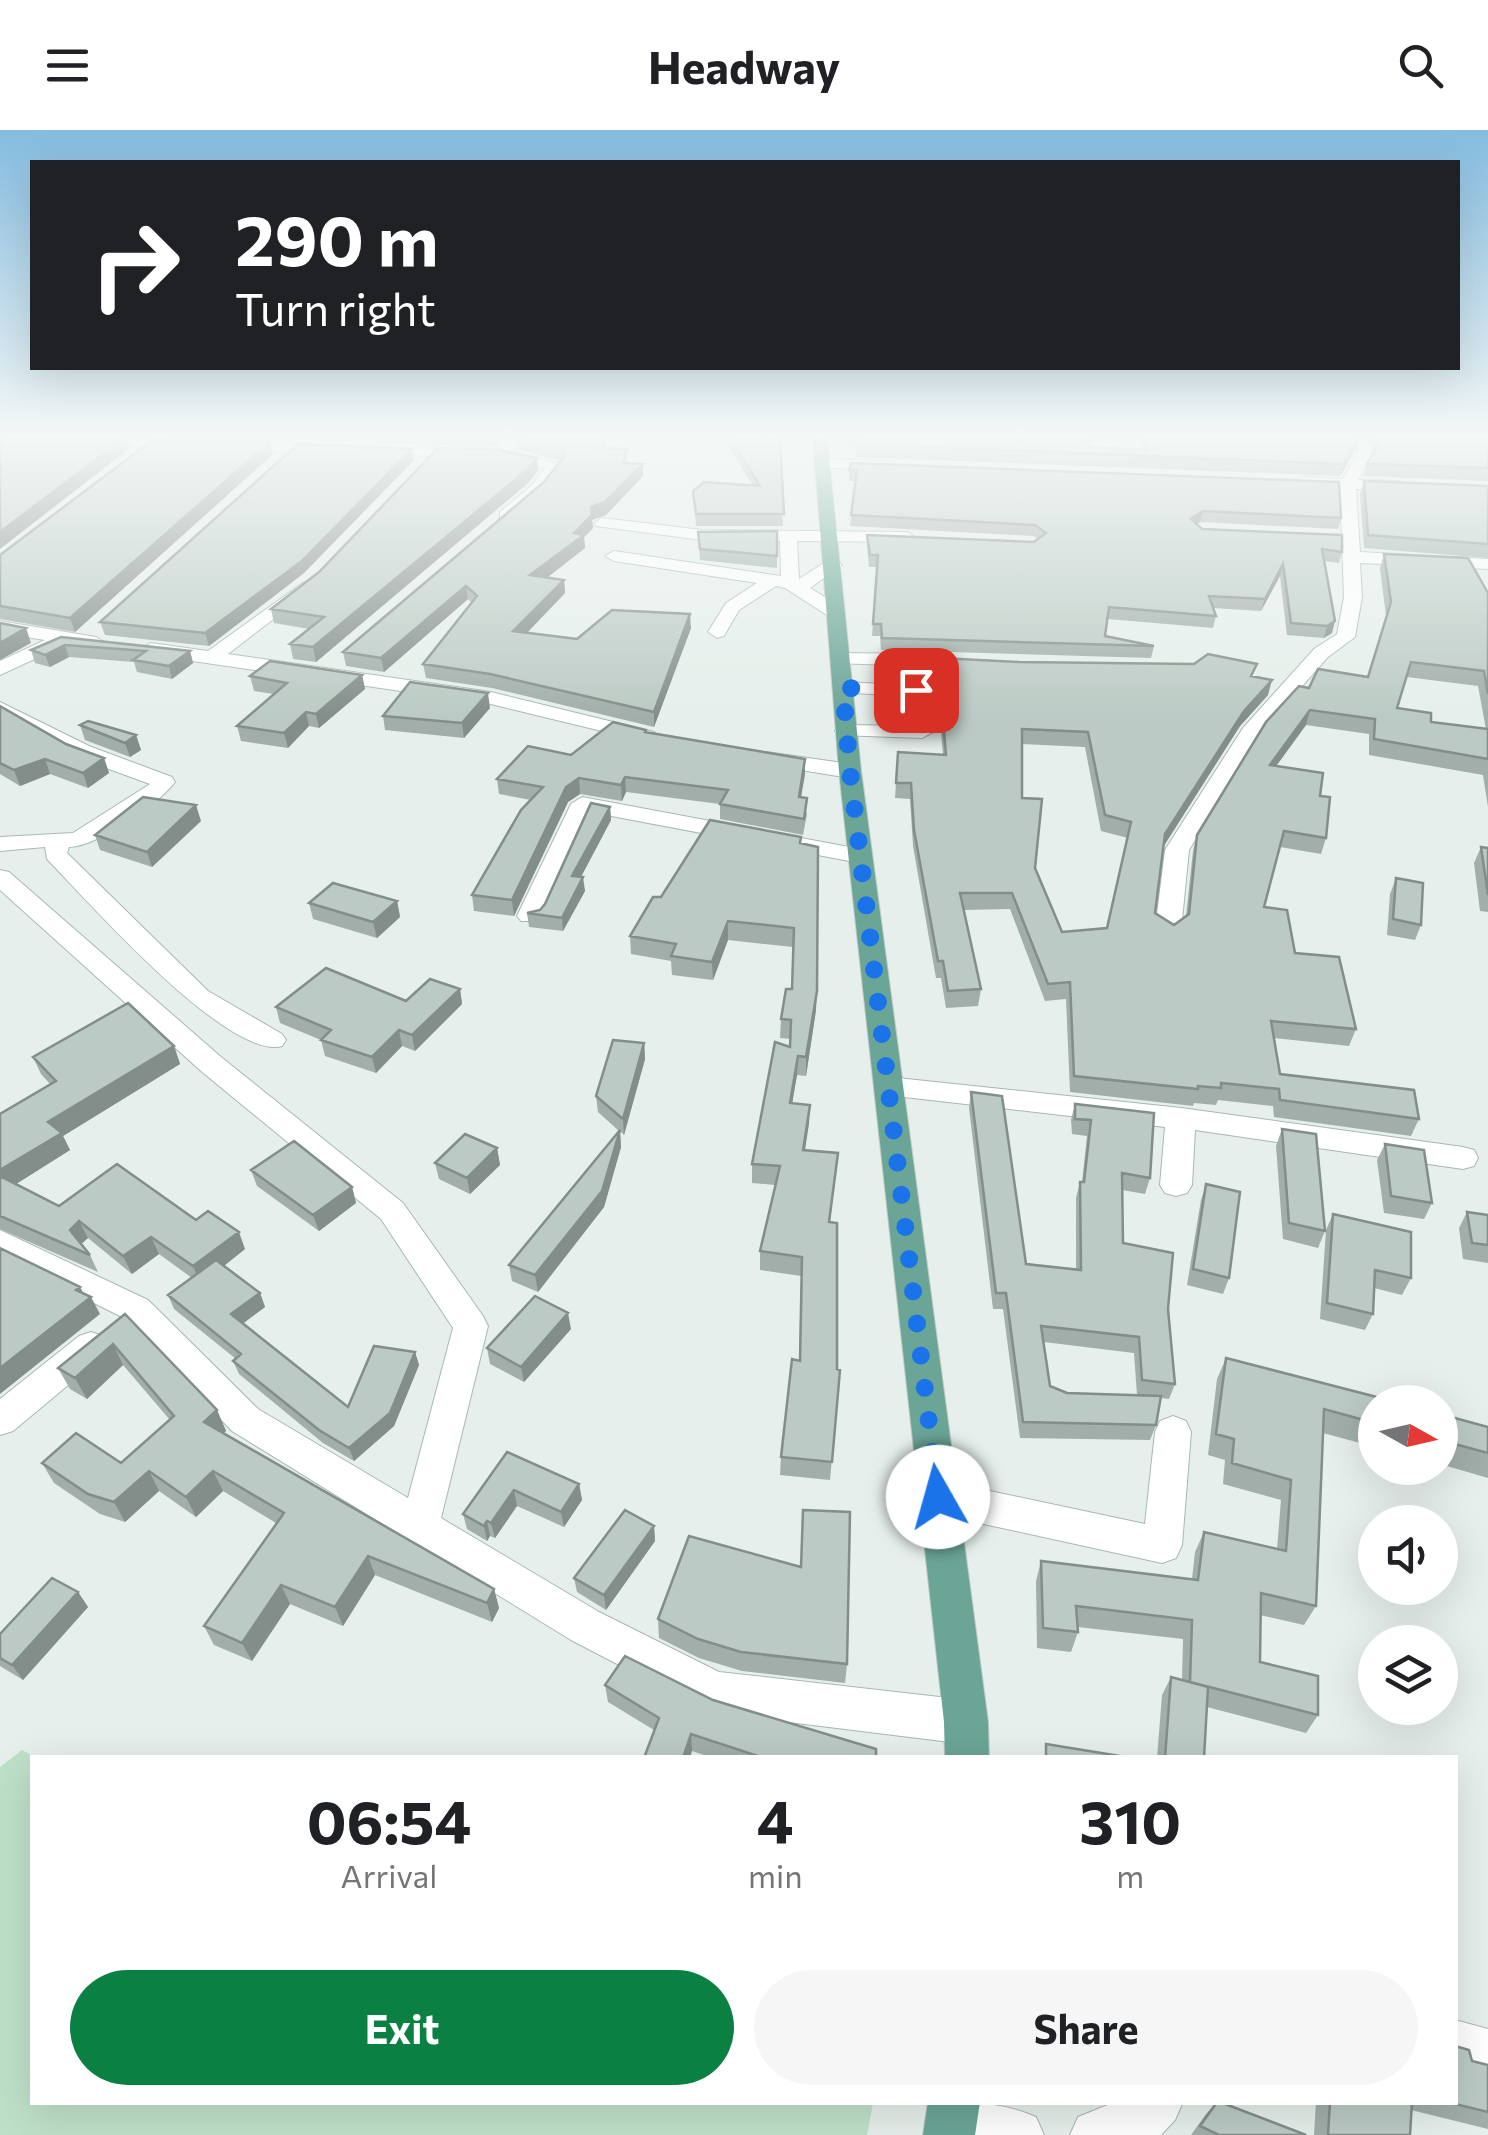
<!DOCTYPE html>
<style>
:root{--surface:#fff;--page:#f6f6f6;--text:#202124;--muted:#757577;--accent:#0b8043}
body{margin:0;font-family:Commissioner,sans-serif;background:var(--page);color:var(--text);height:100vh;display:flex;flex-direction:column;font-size:38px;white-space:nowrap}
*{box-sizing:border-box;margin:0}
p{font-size:32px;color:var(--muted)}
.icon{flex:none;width:55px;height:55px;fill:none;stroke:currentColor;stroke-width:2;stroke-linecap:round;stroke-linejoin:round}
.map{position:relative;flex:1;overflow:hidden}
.drawer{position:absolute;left:30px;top:1625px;width:1428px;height:350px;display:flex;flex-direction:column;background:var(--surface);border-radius:0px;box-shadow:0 10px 40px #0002}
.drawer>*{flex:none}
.hud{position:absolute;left:30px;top:30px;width:1430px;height:210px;border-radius:0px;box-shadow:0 10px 40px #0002;background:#202124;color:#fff;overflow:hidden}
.needle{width:65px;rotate:98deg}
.buttons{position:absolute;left:1358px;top:1255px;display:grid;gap:20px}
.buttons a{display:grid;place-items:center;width:100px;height:100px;border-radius:50%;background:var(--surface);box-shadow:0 10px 40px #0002;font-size:50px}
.pin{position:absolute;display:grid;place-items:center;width:85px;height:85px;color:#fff;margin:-42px;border-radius:20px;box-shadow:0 5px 15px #0006}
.me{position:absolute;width:110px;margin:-55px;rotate:353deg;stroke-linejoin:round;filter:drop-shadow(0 0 8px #0008)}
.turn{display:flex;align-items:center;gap:35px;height:210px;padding:0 40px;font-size:45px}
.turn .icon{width:130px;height:130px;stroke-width:2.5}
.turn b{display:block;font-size:70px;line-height:85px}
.eta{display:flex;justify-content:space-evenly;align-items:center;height:170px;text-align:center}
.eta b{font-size:60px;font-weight:700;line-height:70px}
.action{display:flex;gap:20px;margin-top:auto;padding:20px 40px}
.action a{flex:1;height:115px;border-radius:60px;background:var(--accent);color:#fff;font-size:40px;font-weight:700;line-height:115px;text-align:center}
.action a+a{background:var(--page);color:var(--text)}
header{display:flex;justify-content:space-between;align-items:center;height:130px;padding:0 40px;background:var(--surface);font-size:45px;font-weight:700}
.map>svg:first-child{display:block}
.green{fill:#bfe0c8}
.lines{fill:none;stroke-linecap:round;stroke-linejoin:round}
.minor-casing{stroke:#a8b8b2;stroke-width:2}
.major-casing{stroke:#c2cac8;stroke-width:2}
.minor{fill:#fff;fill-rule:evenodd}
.major{fill:#6aa596;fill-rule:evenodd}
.wall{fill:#a1aea9;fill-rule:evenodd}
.shaded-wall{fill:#838d89}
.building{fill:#bbcac4;stroke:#838d89;stroke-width:2.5;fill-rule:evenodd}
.route{stroke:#1a73e8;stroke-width:18;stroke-dasharray:0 32.4}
</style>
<header><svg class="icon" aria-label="menu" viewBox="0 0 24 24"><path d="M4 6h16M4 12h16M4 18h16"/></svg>Headway<svg class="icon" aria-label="search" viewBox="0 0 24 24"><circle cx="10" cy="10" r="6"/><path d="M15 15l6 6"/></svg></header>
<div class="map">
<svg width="1488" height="2005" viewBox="0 0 1488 2005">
<rect width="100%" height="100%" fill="#e6efeb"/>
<path class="green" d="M22,1620L35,1627L32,1972L873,1973L867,2005H0V1637Z"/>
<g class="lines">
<g class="minor-casing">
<path id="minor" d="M84,309H172L195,314L188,318L91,313Z
M500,309H514L513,322L563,335L543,362L506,390L500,388V382L531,356L545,338L498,328L234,320L227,316L234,312L491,321L499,318Z
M1352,309H1366L1373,321L1358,350L1400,351L1408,356L1400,361L1356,359L1360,422L1488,429V439L1360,433L1362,467L1355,507L1328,527L1259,605L1189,720L1181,800L1177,805H1159L1155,800L1165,720L1243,598L1314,519L1337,504L1344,467L1340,358L1301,357L1293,352L1301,347L1343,349L1359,321Z
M824,329L890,331L898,336L890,341L819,337V331Z
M602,388L702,400L907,402L915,407L907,412L797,411L799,449L827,431L842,435L810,458L844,479V487H830L785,458L776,456L739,480L724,506L717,508L708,502L726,473L757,453L614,431L605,426L614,421L781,446L780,411L702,410L596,396L594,393Z
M304,452L310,453V461L228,524L491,562L654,602L658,606L647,612L491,574L151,525L141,519L151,513L208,521Z
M0,491L96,507L106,513L96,519L67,514L0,545V531L45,510L0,503Z
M840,523L922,524L932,530L922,536L833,533V525Z
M843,552L923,556L933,602L922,608L839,605L835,601L846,595L911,596L907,566L836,562L833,558Z
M0,572L89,616L172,647L175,652C159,674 96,717 69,717L67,723L208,861L282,904L286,910L282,916C228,931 85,768 47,729L45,717L0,721V707L73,703L150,654L73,626L0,586Z
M766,622L850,634L861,641L850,648L758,633L755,628Z
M582,667L860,719L872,726L860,733L590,682L543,786L539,791H521L517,786L571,674Z
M0,740L9,742L221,927L403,1073L483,1186L488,1196L441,1388L599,1482L719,1542L966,1570L981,1577L988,1592L981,1607L966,1614L715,1583L700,1577L571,1510L232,1301L124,1188L0,1126V1100L148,1170L258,1279L408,1368L453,1198L381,1089L201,941L0,760Z
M888,947L1181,978L1463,1017L1474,1020L1478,1028L1474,1036L1463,1039L1195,1000L1192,1055L1187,1063L1176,1066L1165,1063L1160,1055L1165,997L878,964L874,957L878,950Z
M91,1202L103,1206L108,1216L103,1226L13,1301L0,1305V1269L79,1206Z
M1173,1286L1186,1291L1191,1302L1182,1415L1176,1428L1162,1433L938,1384L925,1379L919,1367L925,1355L938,1350L1145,1394L1155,1302L1160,1291Z
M1455,1890L1488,1899V1949L1455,1940Z
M933,1972C970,1972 1002,1972 1036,1987L1044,2005H931L925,1991Z
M1115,1972H1183L1175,1990L1161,2005H1070L1078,1987Z"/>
</g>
<g class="major-casing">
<path id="major" d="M813,309H827L861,641L988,1592L989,1628H945L944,1592L839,641Z
M928,1972H980L975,2005H923Z"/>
</g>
<use href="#minor" class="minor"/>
<use href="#major" class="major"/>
</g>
<path class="wall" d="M282,309H497L496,315L490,317Z
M515,309H608L605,318L628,331L627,333L643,334V346L606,385L592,390L593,398L584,407L585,418L547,448L564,450L565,463L527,503L577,509L691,498L654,597L492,558L426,548L423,534L472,473L468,469L384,542L346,536L343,522L544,352L561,331L517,319Z
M724,309H780L783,396H696L693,361L753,356Z
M847,309H1088L1089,317L1142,320L1140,309H1358L1355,321L1340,346L856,327V317H847Z
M1368,309H1488V351L1363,346L1367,334L1375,320Z
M270,312L273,324L75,502L0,489V425Z
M412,319L414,330L304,443L209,516L105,505L100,492Z
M538,340L528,353L316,532L293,529L290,514L309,499L274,493L271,479Z
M849,340L1341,388L1338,399L1200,392L1197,394L1202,399L1342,422L1339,433L1324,431L1332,503L1324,508L1287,505L1280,446L1261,481L1213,478L1216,486L1213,498L1108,489L1105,506L1154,516L1151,528L881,520L880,506H872L877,437H869L867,416V405L1034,412L1038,409L1033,406L850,396L856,351H849Z
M1364,351L1488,356V428L1364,418L1360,364Z
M777,401V438L700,430L698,402Z
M1384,424L1488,463V677L1483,645L1369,625V604L1306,595L1276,636L1320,666L1326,708L1321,724L1280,717L1264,777L1295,823L1356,899L1349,916L1274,908L1280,944L1419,989L1411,1006L1274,987L1273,976L1218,970L1216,975L1194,973L1193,976L1070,962L1066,869L1045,871L1010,779L963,780L981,859L978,876L946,878L941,848H936L913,716L910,669L895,668L898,622L943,625L937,558H927L923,552L882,550L883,525L1254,547L1268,565L1240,596L1164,716L1155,783L1174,795L1186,786L1193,721L1197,705L1309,558L1368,547L1386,486L1380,438ZM1407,547L1478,556L1486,599L1431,592L1397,578ZM1022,614L1085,617L1101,701L1128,708L1107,798L1062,802L1035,738L1022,668Z
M61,507L190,521L193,533L172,549L137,542L134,532L69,527L50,537L35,533L31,520Z
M362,545L365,559L319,598L309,596L288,618L241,611L237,596L274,564L254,561L250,546Z
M0,576L66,614L104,628L109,643L88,658L50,644L20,656L0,644Z
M490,578L464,608L385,600L383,586Z
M80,595L136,605L141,620L130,627L85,610Z
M646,600L647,603L805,629L801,668L807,684L803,705L720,689V674L626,662L622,671L580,664L568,672L514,786L474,781L472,765L531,670L499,664L497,649Z
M610,677L611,690L581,747L585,761L563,801L529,797L527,783L540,780Z
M201,691L152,737L100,720L95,705Z
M801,714L816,880L806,946L797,945L792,973L810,975L805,1020L836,1043L830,1092L837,1239L840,1240L830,1350L780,1345L781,1327L799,1231L801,1146L760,1140V1121L775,1055L752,1053V1034L790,917L791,909L780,908L781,889L792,859L793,817L728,810L713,850L672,845L671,831L631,824L630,806L661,767Z
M1481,717L1488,718V782L1480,781L1474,733Z
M1396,748L1421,795L1415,810L1387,805L1390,764Z
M397,771L400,787L377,808L313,789L309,773Z
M460,859L462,874L415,921L402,916L376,943L325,926L321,910L280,893L276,877L406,871Z
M644,913L645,929L624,1005L620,1001L621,1017L604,1077L538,1162L512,1151L509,1135L619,1001L598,982L596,966Z
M174,916L180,934L63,1006L70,1020L16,1054L59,1076L196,1090L245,1119L224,1136L260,1163L265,1177L243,1193L348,1277L415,1222L419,1235L394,1296L354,1331L323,1313L239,1244L233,1231L236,1229L174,1179L168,1165L192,1148L159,1124L132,1144L88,1108L81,1114L90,1125L98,1142L0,1099V984L50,954L41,944L33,927Z
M971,962L1026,1134L1076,1140V1068L1080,1052H1082L1087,1006L1072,1004L1071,990L1075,974L1150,1048L1145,1064L1122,1060L1123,1113L1168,1179L1175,1254L1169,1269L1161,1268L1156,1295L1150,1310L1020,1308L1003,1179H993L969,978ZM1044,1212L1134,1223L1137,1265L1067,1263L1050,1256Z
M1282,999L1325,1101L1318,1118L1283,1109L1276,1016Z
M1385,1014L1432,1073L1424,1089L1384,1083L1377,1030Z
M497,1018L500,1035L470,1064L439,1049L435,1033Z
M251,1040L352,1057L356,1073L319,1101L257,1056Z
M1206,1054L1229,1148L1223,1164L1187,1155L1201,1070Z
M1467,1082L1488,1085V1133L1463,1129L1459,1098Z
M1333,1084L1411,1148L1402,1165L1374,1158L1373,1184L1365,1200L1320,1189L1326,1100Z
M125,1184L217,1280L226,1301L223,1303L494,1459L499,1478L492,1492L375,1445L343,1496L290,1474L252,1531L214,1515L204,1496L276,1393L223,1361L196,1387L159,1361L125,1392L100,1384L54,1353L42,1333H121L170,1290L123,1235L87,1269L70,1259L58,1238Z
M571,1199L524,1252L490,1234L487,1218Z
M1226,1228L1375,1272V1317L1323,1303L1316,1476L1304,1495L1260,1485V1532L1318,1585L1306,1603L1207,1577L1204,1628H1157L1162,1565L1171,1547L1182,1550L1183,1509L1078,1497V1502L1071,1522L1037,1518L1036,1451L1041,1431L1192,1449L1195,1422L1204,1402L1277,1419L1281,1370L1223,1354L1225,1330L1208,1325L1217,1249Z
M1440,1284L1488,1297V1348L1440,1334Z
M507,1322L579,1354L582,1370L564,1397L517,1376L495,1408L490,1406L487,1411L467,1399L463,1384Z
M654,1396L655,1411L606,1480L577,1462L574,1448Z
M78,1462L88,1477L23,1550L0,1536V1504Z
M658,1489L847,1534L845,1553L742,1541L699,1528L659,1508Z
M605,1555L713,1570L876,1628H713L692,1621L654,1600L608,1572Z
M1472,1931L1488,1935V1999L1411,1980L1410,2005H1314L1316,1972H1455Z
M1217,1972L1306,2005H1191L1206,1984Z"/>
<path class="shaded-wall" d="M123,309H127L130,318L0,419V402Z
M489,309H497L496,315L490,317Z
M1358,309L1355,321L1340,346L1343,334Z
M270,312L273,324L75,502L70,488Z
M412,319L414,330L304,443L209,516L205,503Z
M537,328L538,340L528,353L316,532L313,517Z
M643,334V346L606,385L592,390L593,398L584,407L585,418L532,459L530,445L574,403L591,377Z
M1203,381L1200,392L1188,400L1191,389Z
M1283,434L1280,446L1261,481L1265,469Z
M564,450L565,463L515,515L513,501Z
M466,456L468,469L384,542L381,528Z
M690,484L691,498L654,597V582Z
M1335,491L1332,503L1324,508L1327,496Z
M26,498L31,513L0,530V513Z
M65,515L69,527L50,537L45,525Z
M190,521L193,533L172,549L169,536Z
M362,545L365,559L319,598L316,584Z
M1272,550L1268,565L1240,596L1161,720L1165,704L1244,581Z
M488,563L490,578L464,608L462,593Z
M1310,580L1306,595L1266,650L1270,635Z
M306,582L309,596L288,618L284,603Z
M136,605L141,620L130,627L125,613Z
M104,628L109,643L88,658L83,643Z
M45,629L50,644L20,656L14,640Z
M805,629V645L798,683L799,667Z
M625,647L626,662L622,671L621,655Z
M579,648L580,664L568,672L514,786L512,770L566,657Z
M196,675L201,691L152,737L147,722Z
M610,677L611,690L574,760L572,746Z
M583,747L585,761L563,801L562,788Z
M397,771L400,787L377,808L373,792Z
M728,791V810L713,850L712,832Z
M460,859L462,874L415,921L412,905Z
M817,861L816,880L806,946V927Z
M399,900L402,916L376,943L372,927Z
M644,913L645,929L624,1005L623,989Z
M174,916L180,934L63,1006L70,1020L5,1061L0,1052V1040L48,992Z
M798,926L797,945L789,992L790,973Z
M810,975L809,994L802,1039L803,1020Z
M620,1000L621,1017L604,1077L538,1162L535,1145Z
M497,1018L500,1035L470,1064L467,1048Z
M352,1057L356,1073L319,1101L313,1085Z
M79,1091L88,1108L78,1117L70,1100Z
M239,1102L245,1119L201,1154L193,1136Z
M151,1107L159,1124L132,1144L123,1126Z
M80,1157L87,1170L91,1167L100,1184L0,1264V1238Z
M260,1163L265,1177L237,1198L231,1184Z
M568,1183L571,1199L524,1252L521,1237Z
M113,1214L123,1235L87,1269L75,1248Z
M415,1222L419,1235L394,1296L354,1331L349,1318Z
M217,1280L226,1301L213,1312L204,1292Z
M149,1341L159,1361L125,1392L114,1372Z
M213,1341L223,1361L196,1387L186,1367Z
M579,1354L582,1370L564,1397L561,1382Z
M514,1360L517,1376L495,1408L491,1393Z
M487,1391L490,1406L487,1411L484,1396Z
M654,1396L655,1411L606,1480L604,1465Z
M368,1426L375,1445L343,1496L335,1477Z
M281,1455L290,1474L252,1531L242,1513Z
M494,1459L499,1478L492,1492L487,1473Z
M78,1462L88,1477L23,1550L12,1535Z
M691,1604L692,1621L690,1628H683Z"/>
<path class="building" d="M5,309H123L0,402V311Z
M154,309L270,312L70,488L0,476V425Z
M522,309H604L601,318L627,319L623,333L643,334L605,372L591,377L592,385L574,403L584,405L530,445L564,450L513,501L577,509L612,480L690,484L654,582L490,544L423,534L477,466L466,456L381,528L343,522L544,352L565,325L563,319Z
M731,309H780L784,384H696L693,361L704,352L760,356Z
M858,309H1088L1089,317L1146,320L1144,309H1358L1343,334L856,314Z
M1379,309H1488V338L1367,334L1380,310Z
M298,314L412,319L302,431L205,503L100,492Z
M438,318L496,319L537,328L527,340L313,517L290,514L324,487L271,479L319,442Z
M851,333L1339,352L1341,388L1203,381L1191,389L1202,399L1342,405V422L1322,419L1335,491L1327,496L1291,493L1283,434L1265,469L1209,466L1216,486L1109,477L1105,506L1154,516L882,508L881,494H873L878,425H870L867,405L1034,412L1046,403L1035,395L851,385L857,340H849Z
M1364,351L1488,356V414L1368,405Z
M777,401V426L700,419L698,402Z
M1384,424L1468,428L1488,463V564L1484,541L1411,532L1397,578L1431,583V592L1488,599V629L1374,609L1375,589L1310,580L1270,635L1323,643L1320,666L1330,667L1326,708L1284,701L1264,777L1287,780L1295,823L1339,827L1356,899L1271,891L1280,944L1414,960L1419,989L1280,970L1279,959L1221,953V958L1198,956V959L1074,946L1070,852L1048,854L1012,763H960L981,859L948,861L943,831H938L914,700L911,653H896L898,622L946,625L939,543H929L925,537L883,535V525L1019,532L1194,534L1208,524L1257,534L1251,546L1272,550L1244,581L1165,704L1155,783L1174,795L1189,784L1197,705L1266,592L1299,556L1309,558L1318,539L1368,547L1391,472ZM1022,599L1088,602L1105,685L1131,692L1107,798L1062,802L1035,738L1042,669L1022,668Z
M0,493L26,498L0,513Z
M61,507L190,521L169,536L133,530L146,521L65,515L45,525L31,520Z
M270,531L362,545L316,584L306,582L284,603L237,596L287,553L250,546Z
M410,552L488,563L462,593L383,586Z
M0,576L66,614L104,628L83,643L45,629L14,640L0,633Z
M88,591L136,605L125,613L80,595Z
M613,592L646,600L645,602L805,629L799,667L807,668L804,689L720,674L728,660L625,647L621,655L579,648L566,657L512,770L472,765L521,680L543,657L497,649L528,616L571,625Z
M143,667L196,675L147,722L95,705Z
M591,673L610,677L572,746L583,747L562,788L527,783L540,780L545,774Z
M710,690L801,707L800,713L818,717L817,861L806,927L798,926L790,973L810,975L803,1020L838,1023L829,1092L837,1093V1239L840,1240L832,1332L781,1327L792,1229L800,1231L802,1127L760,1121L780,1036L752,1034L775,912L790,917L791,890L781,889L786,859H792L794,798L728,791L712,832L671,826L676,814L630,806L653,767H661Z
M1481,717L1488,718V765Z
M1396,748L1423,753L1421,795L1393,789Z
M333,753L397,771L373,792L309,773Z
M326,838L406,871L430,849L460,859L412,905L399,900L372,927L321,910L331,900L276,877Z
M128,873L174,916L48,992L62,1003L0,1040V984L56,951L33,927Z
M613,910L644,913L623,989L596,966Z
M971,962L1002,966L1026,1134L1081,1140L1080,1052H1084L1091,990L1075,989V974L1154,983L1150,1048L1122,1043L1123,1113L1173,1123L1168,1179L1175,1254L1142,1250L1139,1207L1041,1196L1050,1256L1067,1263L1161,1266L1156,1295L1023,1292L1006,1163H996Z
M1282,999L1316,1004L1325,1101L1289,1093Z
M620,1000L602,1061L535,1145L509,1135Z
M465,1004L497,1018L467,1048L435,1033Z
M294,1011L352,1057L313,1085L251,1040Z
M1385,1014L1424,1020L1432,1073L1391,1066Z
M117,1034L196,1090L208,1081L239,1102L193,1136L151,1107L123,1126L79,1091L70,1100L90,1125L0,1086V1046L59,1076Z
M1206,1054L1240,1062L1229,1148L1193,1139Z
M1467,1082L1488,1085V1115L1472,1113Z
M1333,1084L1411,1102V1148L1375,1140L1373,1184L1327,1173Z
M0,1118L80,1157L76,1160L91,1167L0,1238Z
M216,1130L260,1163L231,1184L348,1277L374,1216L415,1222L390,1283L349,1318L319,1300L233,1231L241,1224L168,1165Z
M535,1166L568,1183L521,1237L487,1218Z
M125,1184L217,1280L204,1292L494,1459L487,1473L368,1426L335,1477L281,1455L242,1513L204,1496L284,1383L213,1341L186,1367L149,1341L114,1372L88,1364L42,1333L76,1303L121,1333L174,1286L113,1214L75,1248L58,1238Z
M1226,1228L1396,1272H1375V1293L1324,1279L1316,1476L1261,1463L1260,1532L1318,1546V1585L1190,1552L1192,1490L1076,1476L1078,1502L1043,1498L1041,1431L1198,1450L1204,1402L1286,1421L1291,1350L1232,1333L1234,1309L1216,1304Z
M1440,1284L1488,1297V1323L1440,1310Z
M507,1322L579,1354L561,1382L514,1360L491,1393L487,1391L484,1396L463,1384Z
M625,1380L654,1396L604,1465L574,1448Z
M803,1380L850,1382L847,1534L741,1522L698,1509L658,1489L689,1406L801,1437Z
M52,1448L78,1462L12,1535L0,1528V1504Z
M625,1526L713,1570L876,1619V1628H764L691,1604L683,1628H644L659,1588L605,1555Z
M1171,1547L1208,1557L1204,1628H1165Z
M1046,1614L1132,1628H1046Z
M1455,1916L1469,1920L1472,1931L1488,1935V1982L1447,1972H1455Z
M1217,1972H1220L1306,2005H1219L1200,1996Z
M1330,1972H1412L1410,2005H1328Z"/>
<linearGradient id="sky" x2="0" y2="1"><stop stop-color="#84bce0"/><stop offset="0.52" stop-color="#f4f8f6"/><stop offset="1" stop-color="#f4f8f6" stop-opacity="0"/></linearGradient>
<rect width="1488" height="589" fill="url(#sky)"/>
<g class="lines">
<path class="route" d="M916,560L843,558L850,641L938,1367"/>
</g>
</svg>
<div class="buttons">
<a><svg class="needle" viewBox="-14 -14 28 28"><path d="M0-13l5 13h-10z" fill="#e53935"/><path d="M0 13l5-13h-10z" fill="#757577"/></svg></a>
<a><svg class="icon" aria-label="sound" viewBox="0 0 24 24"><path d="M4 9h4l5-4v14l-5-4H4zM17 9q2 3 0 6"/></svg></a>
<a><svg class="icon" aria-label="layers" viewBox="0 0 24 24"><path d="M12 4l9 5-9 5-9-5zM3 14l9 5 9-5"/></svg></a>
</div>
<div class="pin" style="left:916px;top:560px;background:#d93025"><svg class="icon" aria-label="arrive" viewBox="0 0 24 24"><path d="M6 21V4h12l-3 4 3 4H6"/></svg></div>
<svg class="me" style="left:938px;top:1367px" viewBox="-20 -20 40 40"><circle r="19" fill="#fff"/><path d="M0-13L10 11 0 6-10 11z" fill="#1a73e8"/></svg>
<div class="hud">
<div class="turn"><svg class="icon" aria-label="right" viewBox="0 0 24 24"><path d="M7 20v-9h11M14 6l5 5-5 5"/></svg><div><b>290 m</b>Turn right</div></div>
</div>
<section class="drawer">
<div class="eta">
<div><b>06:54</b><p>Arrival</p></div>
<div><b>4</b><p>min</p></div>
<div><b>310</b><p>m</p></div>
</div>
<div class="action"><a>Exit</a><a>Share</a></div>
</section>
</div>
